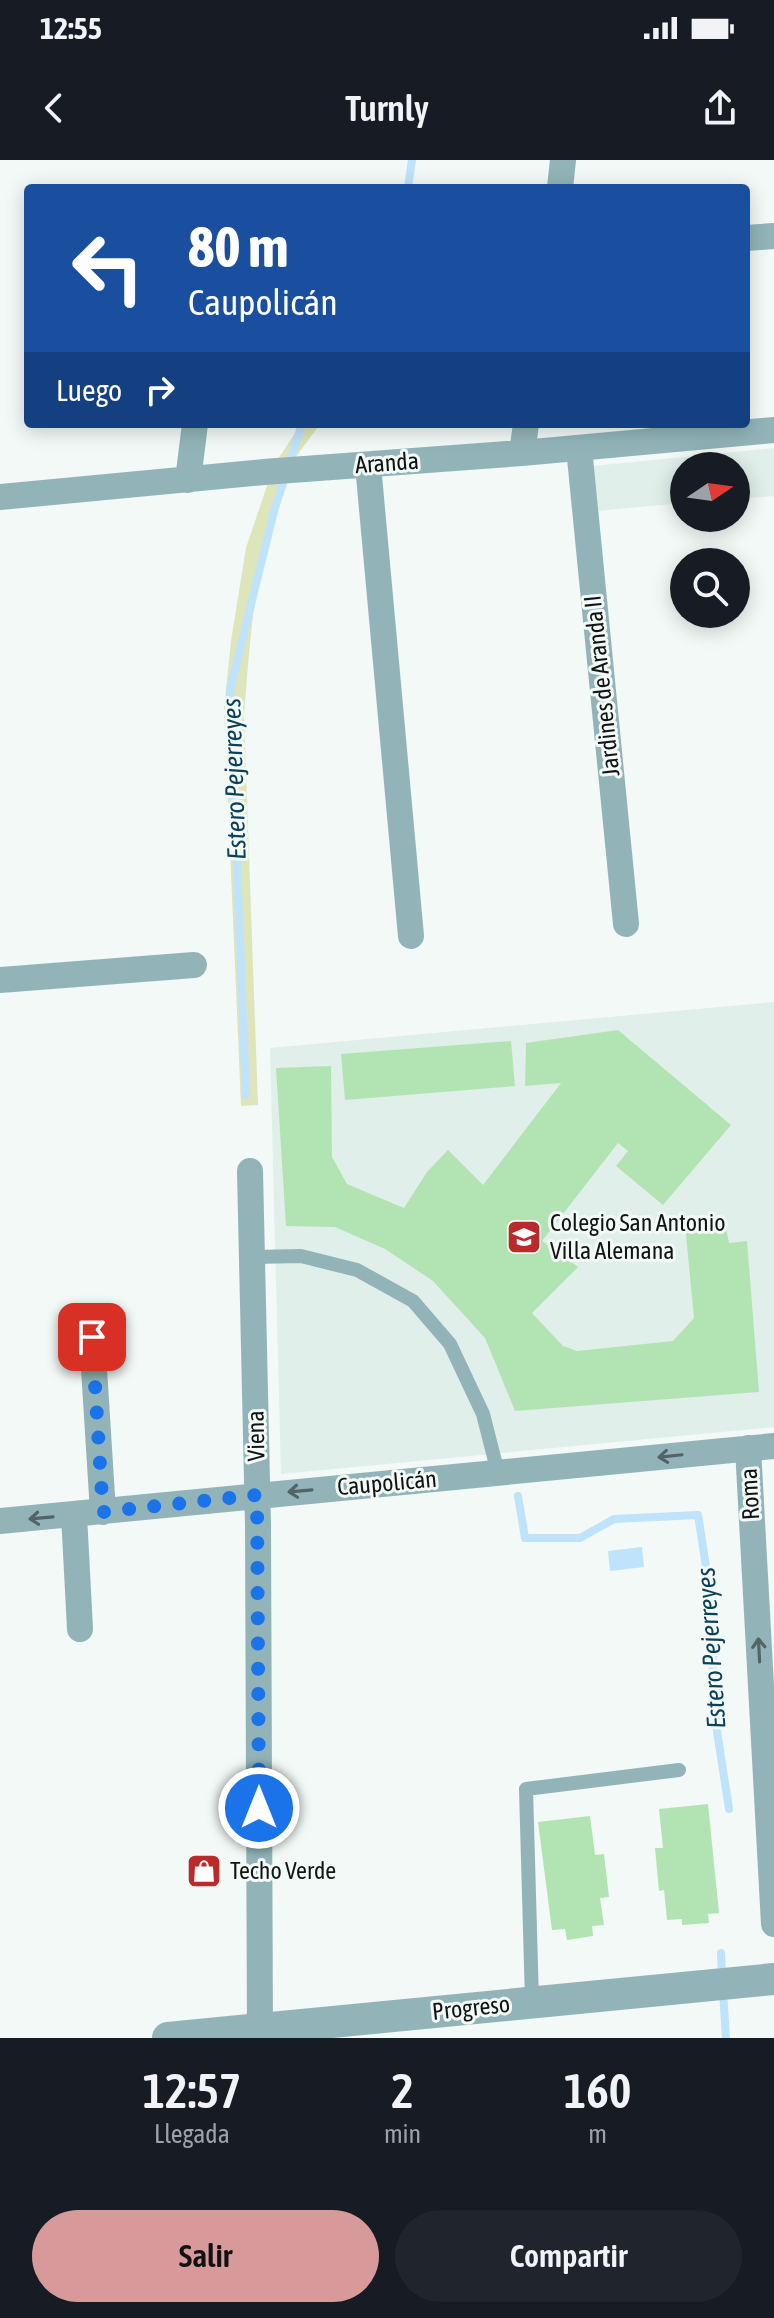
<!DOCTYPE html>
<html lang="es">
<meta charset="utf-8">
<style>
:root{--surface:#171b24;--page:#20242c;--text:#f1f3f6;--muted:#9ea1a6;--accent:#d8999b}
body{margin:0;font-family:"Asap Condensed",sans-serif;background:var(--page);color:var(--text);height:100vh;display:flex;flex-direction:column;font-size:30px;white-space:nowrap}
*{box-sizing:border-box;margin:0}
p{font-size:26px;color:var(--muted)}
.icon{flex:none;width:44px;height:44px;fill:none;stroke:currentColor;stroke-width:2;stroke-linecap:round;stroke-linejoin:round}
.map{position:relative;height:1878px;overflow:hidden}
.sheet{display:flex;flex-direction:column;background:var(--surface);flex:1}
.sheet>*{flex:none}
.top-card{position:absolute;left:24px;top:24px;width:726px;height:244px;border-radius:8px;box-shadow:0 4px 20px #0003;background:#1a4fa0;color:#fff;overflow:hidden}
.needle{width:52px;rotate:77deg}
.buttons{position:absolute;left:670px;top:292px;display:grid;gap:16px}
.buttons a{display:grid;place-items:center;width:80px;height:80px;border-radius:50%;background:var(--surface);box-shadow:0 4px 20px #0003;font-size:40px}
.pin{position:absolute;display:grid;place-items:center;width:68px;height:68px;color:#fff;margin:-34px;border-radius:16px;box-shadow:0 4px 12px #0006}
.me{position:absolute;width:88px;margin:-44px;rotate:0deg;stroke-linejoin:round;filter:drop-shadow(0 0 6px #0008)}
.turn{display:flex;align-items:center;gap:28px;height:168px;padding:0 32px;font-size:36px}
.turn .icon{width:104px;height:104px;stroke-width:2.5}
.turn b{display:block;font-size:56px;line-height:68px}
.then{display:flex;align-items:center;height:76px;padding:0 32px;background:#0003;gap:16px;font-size:30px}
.eta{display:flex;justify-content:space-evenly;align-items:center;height:136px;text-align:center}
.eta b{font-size:48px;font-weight:600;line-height:56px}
.cta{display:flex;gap:16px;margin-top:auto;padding:16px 32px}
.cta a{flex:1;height:92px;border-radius:48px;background:var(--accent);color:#111;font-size:32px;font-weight:600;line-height:92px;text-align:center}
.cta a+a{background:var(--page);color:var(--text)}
.status{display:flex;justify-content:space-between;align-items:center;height:56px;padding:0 40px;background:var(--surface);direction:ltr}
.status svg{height:22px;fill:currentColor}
header{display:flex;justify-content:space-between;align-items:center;height:104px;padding:0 32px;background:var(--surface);font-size:36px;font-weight:600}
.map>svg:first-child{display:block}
.built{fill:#e0efea}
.green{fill:#dee5ba}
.water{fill:#bee3fa}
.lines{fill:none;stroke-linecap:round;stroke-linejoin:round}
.stream{stroke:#bee3fa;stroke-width:8}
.building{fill:#b2e4b3}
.service{stroke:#92b4b8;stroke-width:14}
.minor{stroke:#92b4b8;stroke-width:26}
.tertiary{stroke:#92b4b8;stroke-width:32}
.oneway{stroke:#526466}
.route{stroke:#1a73e8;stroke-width:14;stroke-dasharray:0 25.2}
.labels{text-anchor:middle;stroke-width:6;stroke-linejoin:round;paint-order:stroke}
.street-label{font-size:24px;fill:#111413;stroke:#f2f9f6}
.poi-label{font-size:24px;fill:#111413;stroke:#f2f9f6;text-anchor:start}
.water-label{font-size:26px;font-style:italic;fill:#0c415a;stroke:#f2f9f6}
</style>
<div class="status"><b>12:55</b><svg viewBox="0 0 49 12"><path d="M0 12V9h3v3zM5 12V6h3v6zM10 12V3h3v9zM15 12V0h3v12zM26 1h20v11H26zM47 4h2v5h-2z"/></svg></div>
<header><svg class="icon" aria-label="back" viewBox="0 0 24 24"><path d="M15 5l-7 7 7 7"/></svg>Turnly<svg class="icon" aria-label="share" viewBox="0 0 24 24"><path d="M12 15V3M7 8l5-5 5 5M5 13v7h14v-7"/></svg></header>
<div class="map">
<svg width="774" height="1878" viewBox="0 0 774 1878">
<rect width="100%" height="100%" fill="#f2f9f6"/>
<path class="built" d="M774,288V336L736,339V306H684V343L596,351L593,306Z
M774,842V1267L281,1314L270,888Z"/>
<path class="green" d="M301,264H320C309,279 297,294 289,310C256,377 250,481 244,556L258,945L241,946L224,549L231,481L246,388L274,305Z"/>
<path class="water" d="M642,1387L644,1407L610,1411L608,1391Z"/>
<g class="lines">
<path class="stream" d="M408,28L412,0
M246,935L230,530L274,351L302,264
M518,1336L525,1378H580L614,1359L698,1355L714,1458L712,1539L729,1649
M721,1793L722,1817
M723,1831L726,1878"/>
</g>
<path class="building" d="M618,870L731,965L663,1045L616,1006L628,991L618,983L542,1081L578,1107L532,1153L563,1186L577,1191L673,1181L694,1158L685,1065L725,1063L729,1083L747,1081L759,1232L515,1251L485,1178L433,1121L385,1089L335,1067L286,1066L276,908L331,906L332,997L347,1024L404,1048L427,1012L448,990L483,1025L561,923L525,926L526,883Z
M511,881L515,926L345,940L341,894Z
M708,1644L719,1753L708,1754L709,1763L682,1765V1759L667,1760L664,1730L659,1731L655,1688H663L659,1649Z
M590,1656L595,1695L604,1694L609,1737L600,1738L604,1765L592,1766L593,1776L567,1780L565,1769L552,1770L538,1662Z"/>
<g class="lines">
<path class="service" d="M252,1097L301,1096L357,1110L413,1141L450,1184L483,1254L498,1313
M532,1841L526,1629L679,1610"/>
<path class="minor" d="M560,28L563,0
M746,78L774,76
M579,288L626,764
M522,293L526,264
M368,305L411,776
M188,320L195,264
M0,337L264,312L522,293L774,270
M0,820L194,805
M250,1011L258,1365L260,1878
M92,1177L103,1352
M748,1288L774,1764
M74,1355L80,1469
M0,1361L774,1286"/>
<path class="tertiary" d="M168,1878L774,1819"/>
</g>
<defs><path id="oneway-shaft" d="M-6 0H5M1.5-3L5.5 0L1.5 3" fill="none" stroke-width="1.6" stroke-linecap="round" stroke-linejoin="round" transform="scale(2)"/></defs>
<g class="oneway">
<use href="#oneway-shaft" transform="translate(670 1296) rotate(174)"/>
<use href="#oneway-shaft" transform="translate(300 1331) rotate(175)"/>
<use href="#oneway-shaft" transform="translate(41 1358) rotate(175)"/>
<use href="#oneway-shaft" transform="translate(759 1490) rotate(-93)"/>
</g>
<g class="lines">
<path class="route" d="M92,1177L103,1352L257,1335L259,1648"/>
</g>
<defs>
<g id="school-square" transform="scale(1.8)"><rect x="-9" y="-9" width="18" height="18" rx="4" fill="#ba2a2b" stroke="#f2f9f6"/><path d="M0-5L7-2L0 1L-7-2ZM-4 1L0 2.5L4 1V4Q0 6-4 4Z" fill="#fff"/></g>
<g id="shop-square" transform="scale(1.8)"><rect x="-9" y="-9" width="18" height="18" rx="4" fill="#ba2a2b" stroke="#f2f9f6"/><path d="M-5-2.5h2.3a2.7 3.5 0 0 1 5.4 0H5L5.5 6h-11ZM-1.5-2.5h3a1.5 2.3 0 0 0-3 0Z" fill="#fff"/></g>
</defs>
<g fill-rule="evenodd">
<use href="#school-square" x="524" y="1077"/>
<use href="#shop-square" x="204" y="1711"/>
</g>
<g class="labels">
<g class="street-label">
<text transform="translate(387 303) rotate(-4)" y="8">Aranda</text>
<text transform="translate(602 526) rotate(-96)" y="8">Jardines de Aranda II</text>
<text transform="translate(256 1276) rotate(-91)" y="8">Viena</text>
<text transform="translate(387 1323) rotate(-5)" y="8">Caupolicán</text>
<text transform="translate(750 1334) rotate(-93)" y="8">Roma</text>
<text transform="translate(471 1848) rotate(-6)" y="8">Progreso</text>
</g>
<g class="poi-label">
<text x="550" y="1071">Colegio San Antonio<tspan x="550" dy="28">Villa Alemana</tspan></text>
<text x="230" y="1719">Techo Verde</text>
</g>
<g class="water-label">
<text transform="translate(234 619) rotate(-92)" y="9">Estero Pejerreyes</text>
<text transform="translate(711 1488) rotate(-94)" y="9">Estero Pejerreyes</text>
</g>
</g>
</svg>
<div class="buttons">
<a><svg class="needle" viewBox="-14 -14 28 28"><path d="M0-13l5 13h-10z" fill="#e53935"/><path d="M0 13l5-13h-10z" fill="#9ea1a6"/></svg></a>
<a><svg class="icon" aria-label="search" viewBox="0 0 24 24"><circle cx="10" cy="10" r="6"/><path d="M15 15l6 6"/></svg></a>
</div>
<div class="pin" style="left:92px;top:1177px;background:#d93025"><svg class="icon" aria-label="arrive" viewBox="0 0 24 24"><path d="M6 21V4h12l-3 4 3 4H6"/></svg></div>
<svg class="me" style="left:259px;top:1648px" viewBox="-20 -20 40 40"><circle r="17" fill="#1a73e8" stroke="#fff" stroke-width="3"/><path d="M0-11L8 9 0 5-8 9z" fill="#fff"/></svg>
<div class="top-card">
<div class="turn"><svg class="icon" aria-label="left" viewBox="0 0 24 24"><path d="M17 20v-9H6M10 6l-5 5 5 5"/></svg><div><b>80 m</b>Caupolicán</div></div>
<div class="then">Luego<svg class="icon" aria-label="right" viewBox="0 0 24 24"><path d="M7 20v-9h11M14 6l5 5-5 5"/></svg></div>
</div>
</div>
<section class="sheet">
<div class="eta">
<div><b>12:57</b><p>Llegada</p></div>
<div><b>2</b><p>min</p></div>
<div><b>160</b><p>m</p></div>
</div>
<div class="cta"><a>Salir</a><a>Compartir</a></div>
</section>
